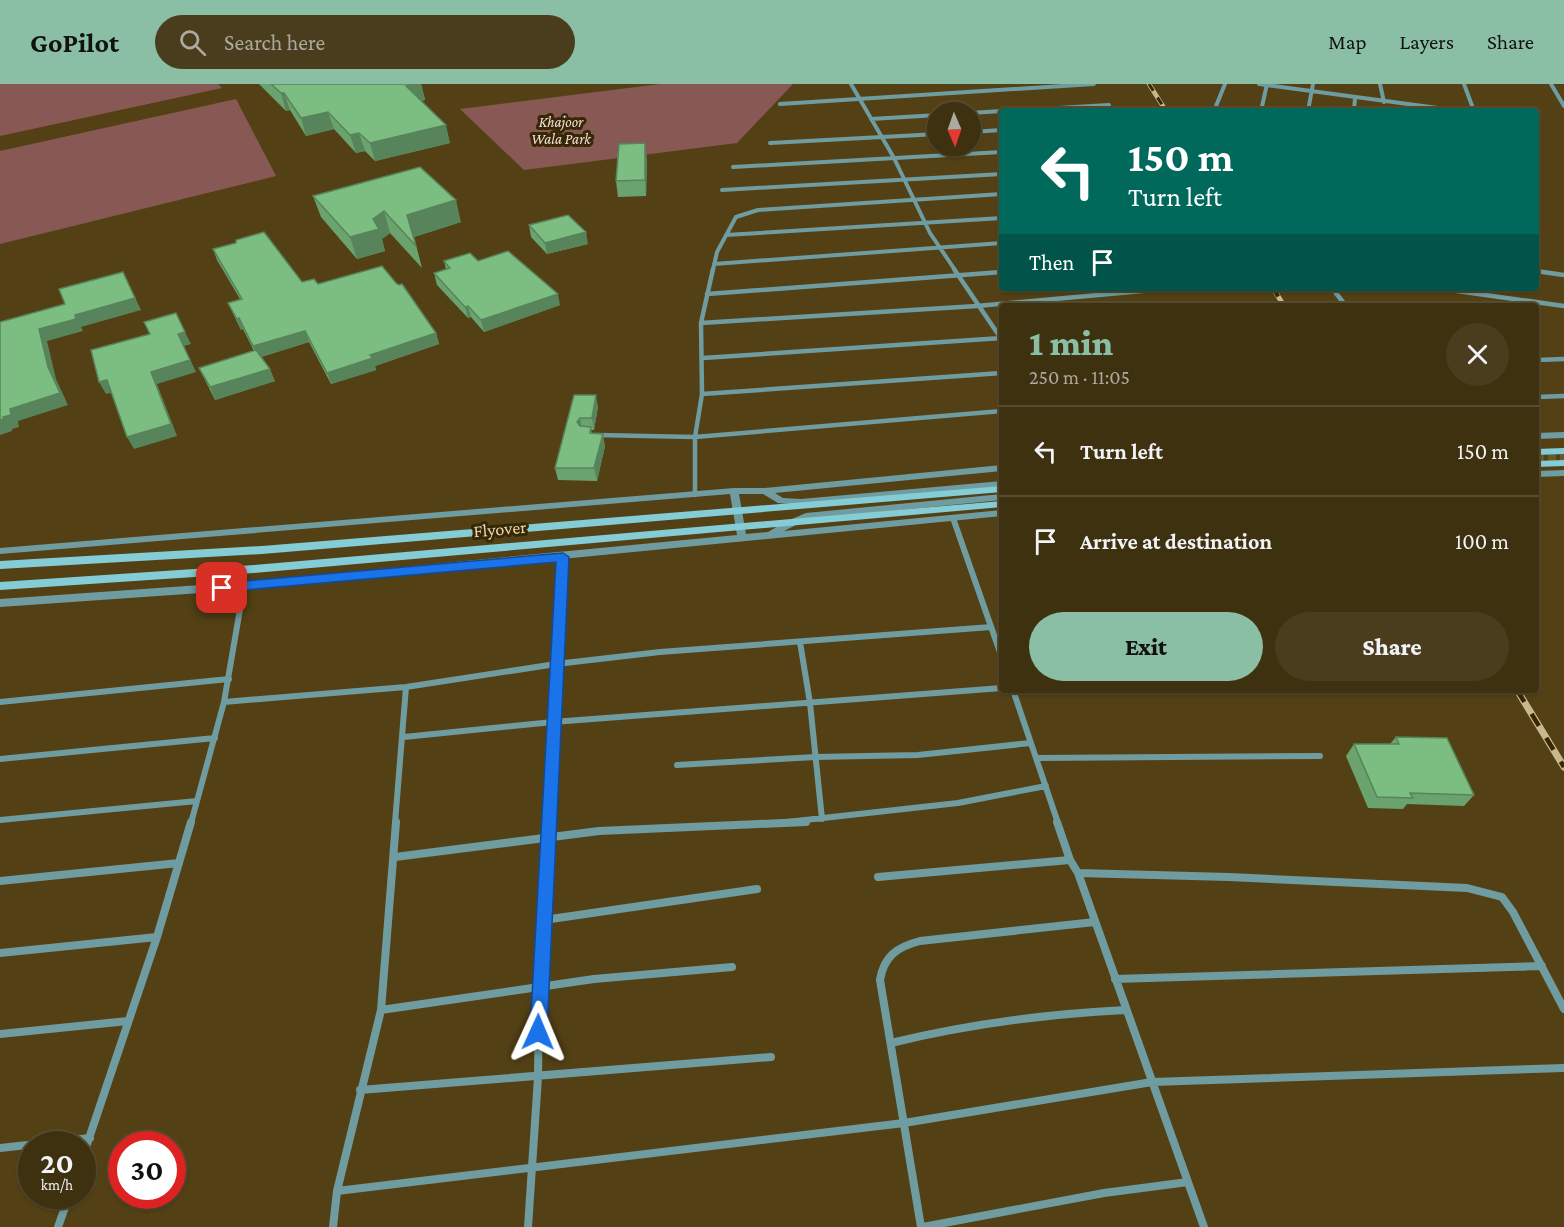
<!DOCTYPE html>
<meta charset="utf-8">
<style>
:root{--surface:#3e3110;--page:#493d1e;--text:#f1f3f6;--muted:#ada99f;--line:#574c30;--accent:#8abfa5}
body{margin:0;font-family:"Crimson Pro",serif;background:var(--page);color:var(--text);height:100vh;display:flex;flex-direction:column;font-size:22px;white-space:nowrap}
*{box-sizing:border-box;margin:0}
p{font-size:20px;color:var(--muted)}
.icon{flex:none;width:33px;height:33px;fill:none;stroke:currentColor;stroke-width:2;stroke-linecap:round;stroke-linejoin:round}
.map{position:relative;flex:1;overflow:hidden}
.sheet{position:absolute;left:999px;top:219px;width:540px;height:390px;display:flex;flex-direction:column;background:var(--surface);border-radius:6px;box-shadow:0 2px 4px #0004,0 0 0 2px var(--line)}
.sheet>*{flex:none}
.hud{position:absolute;left:999px;top:24px;width:540px;height:183px;border-radius:6px;box-shadow:0 2px 4px #0004,0 0 0 2px var(--line);background:#00695c;color:#fff;overflow:hidden}
.needle{width:39px;rotate:178deg}
.fabs{position:absolute;left:927px;top:18px;display:grid;gap:12px}
.fabs a{display:grid;place-items:center;width:54px;height:54px;border-radius:50%;background:var(--surface);box-shadow:0 2px 4px #0004,0 0 0 2px var(--line);font-size:30px}
.speed{position:absolute;left:18px;top:1047px;display:flex;gap:12px;font-size:30px;font-weight:700;text-align:center}
.speed>*{display:grid;place-content:center;width:78px;height:78px;border-radius:50%;background:var(--surface);box-shadow:0 2px 4px #0004,0 0 0 2px var(--line);line-height:1}
.speed small{font-size:15px;font-weight:400}
.speed .limit{border:9px solid #d22;background:#fff;color:#111}
.pin{position:absolute;display:grid;place-items:center;width:51px;height:51px;color:#fff;margin:-26px;border-radius:12px;box-shadow:0 3px 9px #0006}
.me{position:absolute;width:66px;margin:-33px;rotate:1deg;stroke-linejoin:round;filter:drop-shadow(0 0 4px #0008)}
.turn{display:flex;align-items:center;gap:21px;height:126px;padding:0 30px;font-size:27px}
.turn .icon{width:78px;height:78px;stroke-width:2.5}
.turn b{display:block;font-size:42px;line-height:51px}
.then{display:flex;align-items:center;height:57px;padding:0 30px;background:#0003;gap:12px;font-size:22px}
.round{display:grid;place-items:center;flex:none;width:63px;height:63px;border-radius:32px;background:var(--page)}
.head{display:flex;align-items:center;justify-content:space-between;height:102px;padding:0 30px}
h1{font-size:36px;font-weight:800;line-height:45px;color:var(--accent)}
.primary-button{display:flex;gap:12px;margin-top:auto;padding:12px 30px}
.primary-button a{flex:1;height:69px;border-radius:36px;background:var(--accent);color:#111;font-size:24px;font-weight:800;line-height:69px;text-align:center}
.primary-button a+a{background:var(--page);color:var(--text)}
ul{padding:0;list-style:none}
li{display:flex;align-items:center;gap:18px;height:90px;padding:0 30px;border-top:2px solid var(--line)}
li div{flex:1}
li b{display:block;font-size:22px}
li em{font-style:normal}
header{display:flex;align-items:center;gap:36px;box-sizing:border-box;height:84px;padding:0 30px;background:var(--accent);color:#111}
header strong{font-size:28px}
nav{display:flex;gap:33px;margin-inline-start:auto;font-size:21px}
.search{width:420px;height:54px;background:var(--page);display:flex;align-items:center;gap:15px;box-sizing:border-box;padding:0 21px;border-radius:33px;color:var(--muted);font-size:22px}
.map>svg:first-child{display:block}
.green{fill:#885954}
.lines{fill:none;stroke-linecap:round;stroke-linejoin:round}
.tertiary-tunnel{stroke:#6a582d;stroke-width:8;stroke-dasharray:8 4;stroke-linecap:butt}
.minor-far3{stroke:#6f9ca1;stroke-width:4}
.minor-far2{stroke:#6f9ca1;stroke-width:4.5}
.minor-far1{stroke:#6f9ca1;stroke-width:6}
.minor{stroke:#6f9ca1;stroke-width:8}
.tertiary{fill:#6f9ca1;fill-rule:evenodd}
.secondary{fill:#84cdd6;fill-rule:evenodd}
.rail-far2-casing{stroke:#c9b790;stroke-width:4.5}
.rail-far1-casing{stroke:#c9b790;stroke-width:5}
.rail-casing{stroke:#c9b790;stroke-width:7}
.rail-far2{stroke:#362804;stroke-width:3;stroke-dasharray:8;stroke-linecap:butt}
.rail-far1{stroke:#362804;stroke-width:4;stroke-dasharray:10;stroke-linecap:butt}
.rail{stroke:#362804;stroke-width:4.5;stroke-dasharray:14;stroke-linecap:butt}
.wall{fill:#6ba36f}
.shaded-wall{fill:#57845a}
.building{fill:#7cbd81;stroke:#57845a;stroke-width:1.5}
.route{fill:#1a73e8;stroke:#114b97;stroke-width:1.5}
.labels{text-anchor:middle;stroke-width:6;stroke-linejoin:round;paint-order:stroke}
.far-park-label{font-size:15px;font-style:italic;fill:#f6dedb;stroke:#362804}
.street-label{font-size:18px;fill:#ecdab4;stroke:#362804}
</style>
<header>
<strong>GoPilot</strong>
<div class="search"><svg class="icon" aria-label="search" viewBox="0 0 24 24"><circle cx="10" cy="10" r="6"/><path d="M15 15l6 6"/></svg>Search here</div>
<nav><a>Map</a><a>Layers</a><a>Share</a></nav>
</header>
<div class="map">
<svg width="1564" height="1143" viewBox="0 0 1564 1143">
<rect width="100%" height="100%" fill="#534115"/>
<path class="green" d="M0,0H218L222,4L0,52Z
M660,0H793L737,59L524,86L460,25Z
M236,15L276,92L0,160V67Z"/>
<g class="lines">
<path class="tertiary-tunnel" d="M1536,375L1564,374"/>
<path class="minor-far3" d="M851,0L894,74L930,149L955,186
M1259,0L1460,27
M1380,0L1384,18
M1464,0L1474,27
M1551,0L1564,22
M780,20L1094,0
M1006,27L1109,21
M1214,27L1225,0
M1261,27L1267,0
M1308,27L1313,0
M1354,27L1355,14
M970,29L1002,27
M871,35L938,31
M970,48L1002,46
M770,59L938,50
M733,83L1002,68
M722,106L1002,90
M726,151L1002,134
M714,180L1002,159
M713,186L717,168L736,133L758,126L1002,110"/>
<path class="minor-far2" d="M954,185L1002,256
M1536,187L1564,191
M1332,204L1346,222
M1443,205L1564,222
M707,210L1002,188
M701,239L977,222L1175,204
M703,274L1002,254
M1536,276L1564,275
M702,310L1002,289
M1536,313L1564,312
M596,351L695,353L1002,327
M695,411V353L702,310L701,239L713,185"/>
<path class="minor-far1" d="M953,434L1002,574
M800,558L810,619L822,735
M1013,606L1058,739
M0,618L229,595
M224,618L406,603L556,580L660,568L991,543
M404,653L553,638L1002,604
M1036,674L1320,672
M0,675L215,654
M677,681L815,673L918,671L1031,659
M0,736L197,717
M191,739L224,618L244,502
M395,739L406,603
M550,739L553,638L563,473
M778,739L958,719L1046,702"/>
<path class="minor" d="M1057,738L1070,776L1078,789L1204,1143
M395,773L599,747L806,738
M1078,789L1229,793L1467,804L1502,813L1513,828L1564,925
M878,793L1070,776
M0,797L179,779
M544,836L757,805
M0,869L157,853
M1115,895L1542,882
M381,926L594,895L732,883
M0,950L128,937
M891,959C969,940 1045,930 1125,926
M360,1006L771,973
M0,1064L90,1054
M82,1075L157,853L191,738
M337,1107L904,1039L1152,998L1564,984
M58,1143L69,1112
M333,1143L337,1107L381,926L396,738
M528,1143L538,993L539,903L550,738
M921,1143L880,896C884,872 897,863 920,857L1095,838
M923,1143L1104,1109L1188,1098"/>
<path class="tertiary" d="M1564,348V354L1536,355V349Z
M1002,381V387L775,409L783,414L801,415L1002,397V403L801,421L778,419L763,410H739L746,450L768,448L785,438L806,429L1002,410V416L808,435L784,447L1002,426V432L244,506L0,523V515L244,498L737,451L730,410L0,470V464L734,404H765Z
M1564,386V392L1536,393V387Z"/>
<path class="secondary" d="M1564,364V370L1536,371V365Z
M1564,376V382L1536,383V377Z
M1002,402V408L262,470L0,485V477L262,462Z
M1002,417V423L254,489L0,506V498L254,481Z"/>
<g class="rail-far2-casing">
<path id="rail-far2" d="M1149,0L1166,27"/>
</g>
<g class="rail-far1-casing">
<path id="rail-far1" d="M1273,204L1284,222"/>
</g>
<g class="rail-casing">
<path id="rail" d="M1517,606L1564,683"/>
</g>
<use href="#rail-far2" class="rail-far2"/>
<use href="#rail-far1" class="rail-far1"/>
<use href="#rail" class="rail"/>
</g>
<path class="wall" d="M259,0H421L425,16L421,17L450,59L375,77L365,67L356,69L334,45L306,52L290,26L286,27Z
M647,75L646,112L618,113L616,97Z
M313,112L461,138L414,153L422,184L390,149L382,155L385,167L357,175L321,133Z
M529,141L588,160L547,170L531,153Z
M213,165L302,198L318,200L436,249L439,260L375,282L376,286L331,300L309,258L261,273L275,297L215,316L199,284L254,267L243,245L241,246L228,219L240,215L217,176Z
M444,177H478L560,221L484,248L471,233L468,234L437,201L434,189L446,185Z
M574,311L598,323L594,346H591L592,349L605,362L597,397L558,396L555,384Z
M1396,653L1474,711L1464,722L1407,720L1403,725L1368,724L1346,672L1354,660H1390Z"/>
<path class="shaded-wall" d="M416,0H421L425,16L410,20L406,2Z
M281,9H284L290,26L286,27Z
M328,28L334,45L306,52L301,34Z
M446,41L450,59L375,77L370,59Z
M359,49L365,67L356,69L350,51Z
M645,59L647,75L646,112L645,96Z
M456,116L461,138L413,153L407,131Z
M384,127L390,149L382,155L385,167L357,175L350,153Z
M586,148L588,160L547,170L545,159Z
M123,188L141,226L81,243L83,247L47,257L56,295L68,321L18,337L19,343L12,345V347L0,351V336L48,283L39,245L75,231Z
M558,210L560,221L484,248L481,236Z
M468,222L471,233L468,234L465,223Z
M239,234L243,245L241,246L237,235Z
M305,247L309,258L258,274L253,262Z
M185,248L191,260L184,262L196,288L157,300L177,352L134,365L127,353L151,288L178,250Z
M436,249L439,260L375,282L376,286L331,300L327,289L370,271Z
M270,285L275,297L215,316L210,303Z
M107,296L114,308L106,310L99,298Z
M596,311L598,323L594,346L592,334Z
M580,334L582,346L577,338Z
M603,350L605,362L597,397L594,384Z"/>
<path class="building" d="M271,0H416L406,2L446,41L370,59L359,49L350,51L328,28L301,34L284,9H281Z
M645,59V96L616,97L619,60Z
M420,83L456,116L407,131L416,162L384,127L373,135L379,145L350,153L313,112Z
M568,131L586,148L545,159L529,141Z
M264,148L302,198L314,195L318,200L382,182L396,199L399,201L402,200L436,249L370,271L373,274L327,289L305,247L253,262L239,234L237,235L228,219L242,215L213,165L236,159V156Z
M508,167L558,210L481,236L468,222L465,223L434,189L450,184L444,177L470,169L478,177Z
M123,188L135,214L75,231L76,235L39,245L48,283L60,309L10,325L11,331L3,333L4,335L0,336V238L65,220L59,205Z
M176,229L185,248L178,250L190,276L151,288L171,340L127,353L107,296L99,298L91,266L150,250L144,238Z
M256,266L270,285L210,303L199,284Z
M574,311H596L592,334H580L577,338L580,342L591,343L590,349L603,350L594,384H555Z
M1396,653L1447,654L1474,711L1410,709L1413,714L1377,713L1354,660H1399Z"/>
<path class="route" d="M563,469L569,473L547,948L545,954L538,956L532,954L530,948L556,478L222,508L215,504L222,499Z"/>
<g class="labels">
<g class="far-park-label">
<text x="561" y="43">Khajoor<tspan x="561" dy="17">Wala Park</tspan></text>
</g>
<g class="street-label">
<text transform="translate(500 445) rotate(-5)" y="6">Flyover</text>
</g>
</g>
</svg>
<div class="fabs">
<a><svg class="needle" viewBox="-14 -14 28 28"><path d="M0-13l5 13h-10z" fill="#e53935"/><path d="M0 13l5-13h-10z" fill="#ada99f"/></svg></a>
</div>
<div class="speed"><div>20<small>km/h</small></div><div class="limit">30</div></div>
<div class="pin" style="left:222px;top:504px;background:#d93025"><svg class="icon" aria-label="arrive" viewBox="0 0 24 24"><path d="M6 21V4h12l-3 4 3 4H6"/></svg></div>
<svg class="me" style="left:538px;top:948px" viewBox="-20 -20 40 40"><path d="M0-17L14 15 0 8-14 15z" fill="#1a73e8" stroke="#fff" stroke-width="4"/></svg>
<div class="hud">
<div class="turn"><svg class="icon" aria-label="left" viewBox="0 0 24 24"><path d="M17 20v-9H6M10 6l-5 5 5 5"/></svg><div><b>150 m</b>Turn left</div></div>
<div class="then">Then<svg class="icon" aria-label="arrive" viewBox="0 0 24 24"><path d="M6 21V4h12l-3 4 3 4H6"/></svg></div>
</div>
<section class="sheet">
<div class="head"><div><h1>1 min</h1><p>250 m · 11:05</p></div><a class="round"><svg class="icon" aria-label="close" viewBox="0 0 24 24"><path d="M6 6l12 12M18 6L6 18"/></svg></a></div>
<ul>
<li><svg class="icon" aria-label="left" viewBox="0 0 24 24"><path d="M17 20v-9H6M10 6l-5 5 5 5"/></svg><div><b>Turn left</b></div><em>150 m</em></li>
<li><svg class="icon" aria-label="arrive" viewBox="0 0 24 24"><path d="M6 21V4h12l-3 4 3 4H6"/></svg><div><b>Arrive at destination</b></div><em>100 m</em></li>
</ul>
<div class="primary-button"><a>Exit</a><a>Share</a></div>
</section>
</div>
